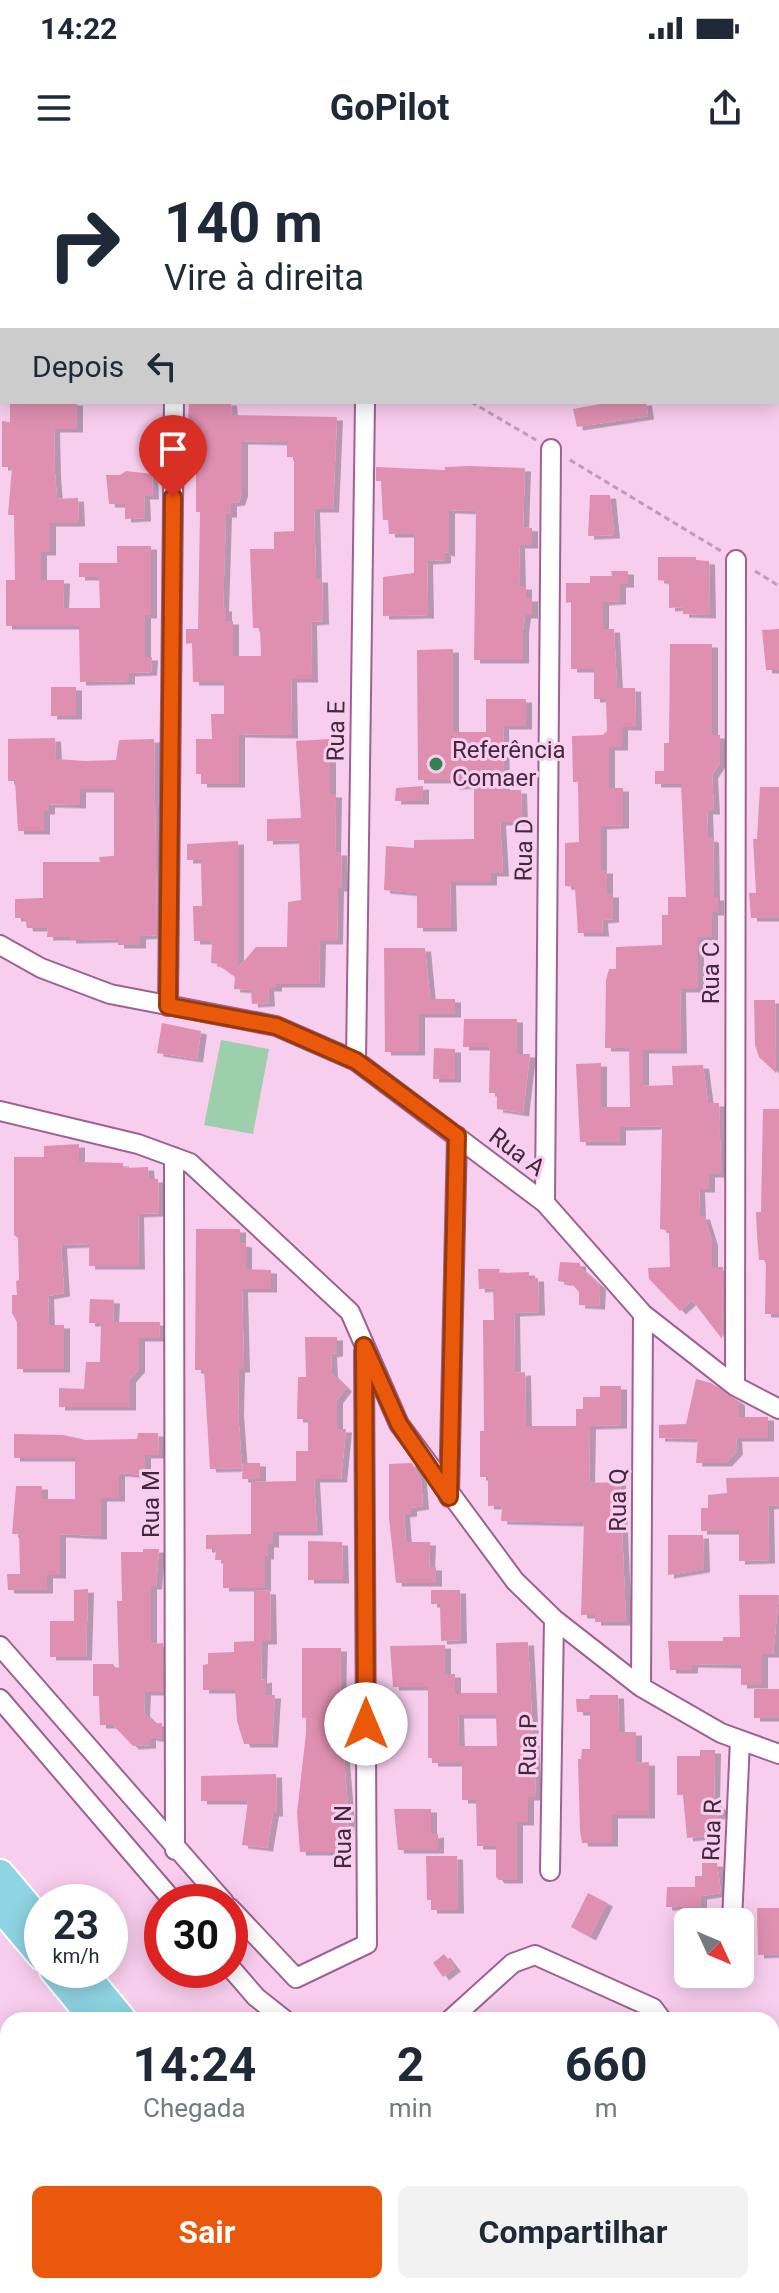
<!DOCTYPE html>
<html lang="pt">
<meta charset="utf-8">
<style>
:root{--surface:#fff;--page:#f2f2f3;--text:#1f2937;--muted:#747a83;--accent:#ea580c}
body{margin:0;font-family:Roboto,sans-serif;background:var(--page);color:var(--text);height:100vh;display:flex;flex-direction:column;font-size:30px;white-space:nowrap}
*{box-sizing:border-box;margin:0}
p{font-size:26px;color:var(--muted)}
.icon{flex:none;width:44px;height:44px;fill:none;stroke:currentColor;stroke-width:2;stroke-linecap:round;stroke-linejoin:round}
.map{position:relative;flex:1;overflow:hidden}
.sheet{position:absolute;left:0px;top:1852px;width:780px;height:282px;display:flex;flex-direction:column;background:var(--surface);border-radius:24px 24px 0 0;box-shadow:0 4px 20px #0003}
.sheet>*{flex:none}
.hud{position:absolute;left:0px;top:0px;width:780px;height:244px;box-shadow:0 4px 20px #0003;background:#fff;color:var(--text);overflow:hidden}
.needle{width:52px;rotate:134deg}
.tools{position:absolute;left:674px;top:1748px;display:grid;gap:16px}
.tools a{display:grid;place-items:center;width:80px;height:80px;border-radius:12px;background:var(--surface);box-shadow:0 4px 20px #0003;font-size:40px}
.speed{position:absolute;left:24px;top:1724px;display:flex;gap:16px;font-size:40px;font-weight:700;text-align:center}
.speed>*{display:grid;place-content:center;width:104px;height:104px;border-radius:50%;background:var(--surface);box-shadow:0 4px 20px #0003;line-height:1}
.speed small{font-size:20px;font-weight:400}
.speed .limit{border:12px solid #d22;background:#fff;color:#111}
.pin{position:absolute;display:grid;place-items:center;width:68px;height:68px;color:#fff;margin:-82px -34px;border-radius:50% 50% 50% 0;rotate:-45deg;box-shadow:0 0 8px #0007}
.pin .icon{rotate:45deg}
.me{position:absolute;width:88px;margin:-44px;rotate:0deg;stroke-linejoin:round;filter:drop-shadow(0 0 6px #0008)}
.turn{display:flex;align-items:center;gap:28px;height:168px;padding:0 32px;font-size:36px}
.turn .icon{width:104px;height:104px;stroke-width:2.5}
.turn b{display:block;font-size:56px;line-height:68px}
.then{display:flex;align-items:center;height:76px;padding:0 32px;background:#0003;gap:16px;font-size:30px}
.eta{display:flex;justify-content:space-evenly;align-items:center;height:136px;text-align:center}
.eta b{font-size:48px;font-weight:700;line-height:56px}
.primary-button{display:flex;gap:16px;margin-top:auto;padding:16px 32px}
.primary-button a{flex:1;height:92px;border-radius:12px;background:var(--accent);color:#fff;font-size:32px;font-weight:700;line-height:92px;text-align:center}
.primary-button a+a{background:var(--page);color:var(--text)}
.status{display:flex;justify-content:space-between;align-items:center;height:56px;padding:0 40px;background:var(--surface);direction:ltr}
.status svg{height:22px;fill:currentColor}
header{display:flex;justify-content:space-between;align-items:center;height:104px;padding:0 32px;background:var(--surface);font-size:36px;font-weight:700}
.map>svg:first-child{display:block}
.green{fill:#9dcfac}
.building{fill:#df90b0;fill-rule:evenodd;filter:url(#shadow)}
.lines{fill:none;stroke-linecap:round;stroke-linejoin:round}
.minor-casing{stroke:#9f6193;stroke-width:22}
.primary-casing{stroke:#fff;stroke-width:32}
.path{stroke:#c09bb8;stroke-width:3;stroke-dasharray:6 4;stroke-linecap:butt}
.minor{stroke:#fff;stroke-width:18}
.primary{stroke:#8fd4e2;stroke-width:28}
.route-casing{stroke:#983908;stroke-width:20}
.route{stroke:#ea580c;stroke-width:14}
.poi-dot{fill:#328151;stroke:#f8ceee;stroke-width:3}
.labels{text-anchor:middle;stroke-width:6;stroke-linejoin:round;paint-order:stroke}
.street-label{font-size:24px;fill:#42283d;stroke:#f8ceee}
.poi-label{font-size:24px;fill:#42283d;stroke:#f8ceee;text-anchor:start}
</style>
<div class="status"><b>14:22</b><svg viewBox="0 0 49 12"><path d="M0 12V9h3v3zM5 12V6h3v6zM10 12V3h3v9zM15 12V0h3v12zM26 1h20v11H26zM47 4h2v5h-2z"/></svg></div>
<header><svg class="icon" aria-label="menu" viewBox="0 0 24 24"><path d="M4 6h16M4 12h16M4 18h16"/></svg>GoPilot<svg class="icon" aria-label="share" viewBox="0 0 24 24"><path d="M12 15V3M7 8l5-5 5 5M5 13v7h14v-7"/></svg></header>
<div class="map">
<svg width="779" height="2133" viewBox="0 0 779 2133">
<defs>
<filter id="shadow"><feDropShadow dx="6" dy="3.5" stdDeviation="0" flood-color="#0004"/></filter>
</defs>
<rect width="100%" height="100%" fill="#f8ceee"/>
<path class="green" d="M221,880L269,889L253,974L204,965Z"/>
<path class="building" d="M10,242H77V269H54L55,314L57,339L78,338L79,363H50V392H41V420H64L63,448H100L99,417H79V403H117V386H151V455H145V497H152L151,512L129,513V521L80,522L79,466H6V420H15L14,355H8L12,307H2V261L10,262Z
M189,242H231L232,255L337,257L333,349H314L316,419H322L323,461L311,462L312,519H291L292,575L239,574V624H201V614H196V579H212L211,554H224V522H193L192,483L186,484V469H198L200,352H196V290L187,289ZM242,281L287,282V297H294V371L274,372V389H250L253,468H260L261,496H233V461H226V448H223L226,354H231V343L239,342L242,333Z
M611,242H646L648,256L577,267L573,249Z
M470,306L525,308L523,367L532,368V385H519L520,426H526V438H532V455H525L523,470V500H474L476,351L449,350V393L445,392V400L427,401L428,455L383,456V417L414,413V374H389L388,360H383L381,321H376V307L445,310V307Z
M126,311L152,314L153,336H144L145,358L125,359V344H109L106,315H120Z
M590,335H610L614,375L588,376Z
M658,397H696V400L709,401L710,455L683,454V447L669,448V421L658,420Z
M611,411H628V424H620V441L603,442V469H614L617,528H635L636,567H622V587H609V628H623V665L601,666V710H607V734H613V759L602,760L603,773H578L575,727L565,726V683L579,682L578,622H573L572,576L603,575L607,571L606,539H594V509H571V442L566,443V423H590V416H612Z
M779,469V510H766L762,470Z
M670,484H712V575H720V603L712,615L714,651H707L708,678L713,679L714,737H718V752H712V777H698V829H680L681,890H643V926L673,925L672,906L703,905L708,943H719L721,1014H709V1029H699L700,1056H704L712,1082V1107H723L722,1179L692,1140L680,1151L649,1119L648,1108L670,1107L669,1071L660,1069L662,966L620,967V982H580L576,904L601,903V947H630L629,888H605L606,820L609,809H616V787L662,785V755H668V737H686L681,624H655V611H664V583H669Z
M453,489V572H486V539H526V566H503L504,630H521L522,662H500L503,713H491V722H450L451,768H417V733L384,730L386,686L414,688V680L474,679V625L453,626V620H418L417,490Z
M51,527H76V556H51Z
M55,578L56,599L85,601L116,600L119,580L154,579L157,775L140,776V785H118V779L70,780V777H47L48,768H27L25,758H15V739L43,738V702H100L99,697L114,696V629H80V645L49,644V651H44V671H18L15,621H8V579Z
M330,579V634H336L335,692H341L342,728H338L337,781H320L319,824H276V828H268L269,843L252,844L251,830L234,829L235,817L217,804L211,803L212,781H194L193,746H202L201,700H187V684L238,681V808L256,787H287L288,742L301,740L299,680L267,681V659L301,658L296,581Z
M423,626V641H395L396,628Z
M760,627H779V758H751L749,733H756L753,679H757Z
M384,788H425L430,839H455V854H419V892H385Z
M754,840H775L776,913L759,897L755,885Z
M464,859H517V894H530L523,953L497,949V933H489L490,887H463Z
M162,863L201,871L197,899L157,893Z
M434,888L455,889V919H433Z
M763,949H779V1154H765L766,1100H759L757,1074L756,1052H761Z
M79,984V1002L123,1003V1008L148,1007L149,1019H158L159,1053L138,1054L139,1106H89V1084L61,1085L64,1133L48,1136L49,1165H64V1209H17V1162L12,1153V1135H17L16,1121L19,1120L18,1078L14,1075V997H44V986Z
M196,1069H240V1083L246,1084V1109L271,1110V1129H242L244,1209H239L238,1252L242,1308L210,1309L204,1210H195Z
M560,1102L580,1103V1108L600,1126L599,1146L579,1145V1132L571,1123L558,1121Z
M478,1109H500L499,1113L529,1112V1118H538L539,1152L514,1153L515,1213L525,1212L526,1266H576V1249H583V1237H600V1226H621V1265L590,1266L589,1323L620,1322L626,1462H595V1455H581L584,1363L501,1361L502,1346H488V1317H480V1271H484L483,1160H494L493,1128L479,1129Z
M90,1139L114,1140L113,1162H160L159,1178H139V1209L130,1219V1247H59V1228L84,1229L86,1202H100L101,1163H89Z
M305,1177H337V1193L331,1194L332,1214L346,1228L337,1240V1269H346L341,1319H314L317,1372H273V1384H268V1396H265V1428H223V1400H215L216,1389H206V1375L251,1374V1322L296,1321V1291H308V1259H297L298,1217H306Z
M696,1219L711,1223L739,1242V1257H768V1278H736L737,1291L726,1303H696L698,1279L659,1278V1265L686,1264Z
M138,1273H158L159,1295H145V1315L119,1313V1338H101V1376L60,1374V1415H47V1430H8L7,1414H20L19,1374H12L16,1326H42V1339H75V1298H14V1274L63,1275L86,1280L137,1279Z
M243,1303H260V1319H242Z
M412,1303L421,1320L423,1346L411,1348V1353L404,1354L406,1382H430L429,1407H436V1423H396L389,1358V1304Z
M779,1317V1345L768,1346L769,1400L739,1401V1371H701V1348H708V1335L727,1333L726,1318Z
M668,1375H703L704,1409L668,1415Z
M308,1381L342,1382L343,1420H308Z
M143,1389H159L156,1426H151V1484L163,1483V1532H145L144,1553L154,1563H162V1579L150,1577V1585L133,1586L113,1565H100L99,1536H93V1504H113L119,1513L117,1441H122L121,1392H143Z
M88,1429L86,1497H50V1461H74V1430Z
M254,1430L270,1431L271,1481H262L261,1520L266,1519V1535H275L272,1584H244L237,1561L235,1530H203V1505L208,1504V1493L234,1492V1482L254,1481Z
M431,1430H460L461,1480L441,1481L440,1444H431Z
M739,1435H779L773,1494H762V1525H741V1505L692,1504V1510H670L668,1481H723V1477H740Z
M528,1482L536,1637H528V1662H517V1720H499L496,1717V1686H477L476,1640H462V1603H432V1598H428V1527H393L390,1486L445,1485V1514H455V1533H497L496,1483ZM458,1555H496L497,1586H459Z
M302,1488H341L340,1552L349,1660L345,1692H300L297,1653L306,1573V1558H302Z
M754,1529H779V1558H754Z
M590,1535H618L619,1572H636V1603L649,1602V1655H612V1683H582L580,1671L578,1599H581L582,1589H590V1552H577L576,1539H589Z
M700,1590H715L714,1642L724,1650L716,1658V1675L687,1678L683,1635H677V1596H700Z
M276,1614L277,1653H273L267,1688L242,1685L248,1641H201V1616Z
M394,1649H431V1675L438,1674V1690H398Z
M426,1696H457L458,1750H431V1740H427Z
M702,1703H717L721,1733L701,1736V1747H666L667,1727H695V1716H702Z
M588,1733L607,1743L590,1777L571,1767Z
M757,1748H779V1794L758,1795Z
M444,1794L455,1808L443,1817L433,1803Z"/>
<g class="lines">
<g class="minor-casing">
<path id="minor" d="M0,785L41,808L110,834L276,866L356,901L545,1043L643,1154L735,1226L779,1249
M168,846L174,242
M356,901L365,242
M0,951L138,984L190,1003L350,1152L399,1264L515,1421L554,1459L641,1527L721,1573L779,1594
M174,997L175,1690
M545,1043L551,289
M735,1226L736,400
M449,1337L457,976
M0,1486L224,1742
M641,1527L643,1154
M0,1539L174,1742
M550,1711L554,1459
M230,1748L296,1818L367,1784L364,1192
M732,1762L740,1580
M230,1807L256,1837L285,1860
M450,1860L513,1803L535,1795L653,1848L662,1860
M772,1951L779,1938
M550,2126L556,2133
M259,2133L266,2126
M672,2133L676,2126"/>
</g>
<g class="primary-casing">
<path id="primary" d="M0,1714L42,1764
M0,1746L42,1796
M54,1810L95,1860
M81,1810L122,1860
M317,2126L322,2133
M347,2126L353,2133"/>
</g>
<path class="path" d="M58,0L61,2
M471,242L536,280
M570,300L721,391
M755,411L779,426"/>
<use href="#minor" class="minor"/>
<use href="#primary" class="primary"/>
</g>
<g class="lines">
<g class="route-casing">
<path id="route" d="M173,337L168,846L276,866L356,901L457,976L449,1337L399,1264L364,1186L366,1564"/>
</g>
<use href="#route" class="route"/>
</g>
<circle class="poi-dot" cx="436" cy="604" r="8"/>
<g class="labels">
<g class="street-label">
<text transform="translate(336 571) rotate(-89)" y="8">Rua E</text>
<text transform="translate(524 690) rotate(-89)" y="8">Rua D</text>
<text transform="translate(711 813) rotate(-90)" y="8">Rua C</text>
<text transform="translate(517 992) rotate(37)" y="8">Rua A</text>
<text transform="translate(618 1340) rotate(-90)" y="8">Rua Q</text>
<text transform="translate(151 1344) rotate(-90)" y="8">Rua M</text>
<text transform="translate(528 1585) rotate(-89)" y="8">Rua P</text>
<text transform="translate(712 1670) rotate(-88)" y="8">Rua R</text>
<text transform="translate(343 1677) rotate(-90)" y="8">Rua N</text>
</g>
<g class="poi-label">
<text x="452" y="598">Referência<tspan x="452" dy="28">Comaer</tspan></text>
</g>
</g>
</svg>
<div class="tools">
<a><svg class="needle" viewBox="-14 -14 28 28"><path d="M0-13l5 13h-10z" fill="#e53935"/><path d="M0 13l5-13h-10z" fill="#747a83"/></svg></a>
</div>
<div class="speed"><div>23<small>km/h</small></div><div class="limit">30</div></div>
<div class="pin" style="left:173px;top:337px;background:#d93025"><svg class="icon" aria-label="arrive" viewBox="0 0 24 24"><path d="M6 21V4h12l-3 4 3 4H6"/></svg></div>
<svg class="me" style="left:366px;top:1564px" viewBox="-20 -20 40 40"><circle r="19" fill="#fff"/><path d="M0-13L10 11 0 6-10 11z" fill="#ea580c"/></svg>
<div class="hud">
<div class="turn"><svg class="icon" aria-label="right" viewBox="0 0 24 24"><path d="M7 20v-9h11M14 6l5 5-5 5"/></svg><div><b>140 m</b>Vire à direita</div></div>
<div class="then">Depois<svg class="icon" aria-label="left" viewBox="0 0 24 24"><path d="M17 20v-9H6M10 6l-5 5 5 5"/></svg></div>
</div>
<section class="sheet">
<div class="eta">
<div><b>14:24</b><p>Chegada</p></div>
<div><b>2</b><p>min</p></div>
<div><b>660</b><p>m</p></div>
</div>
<div class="primary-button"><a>Sair</a><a>Compartilhar</a></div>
</section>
</div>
